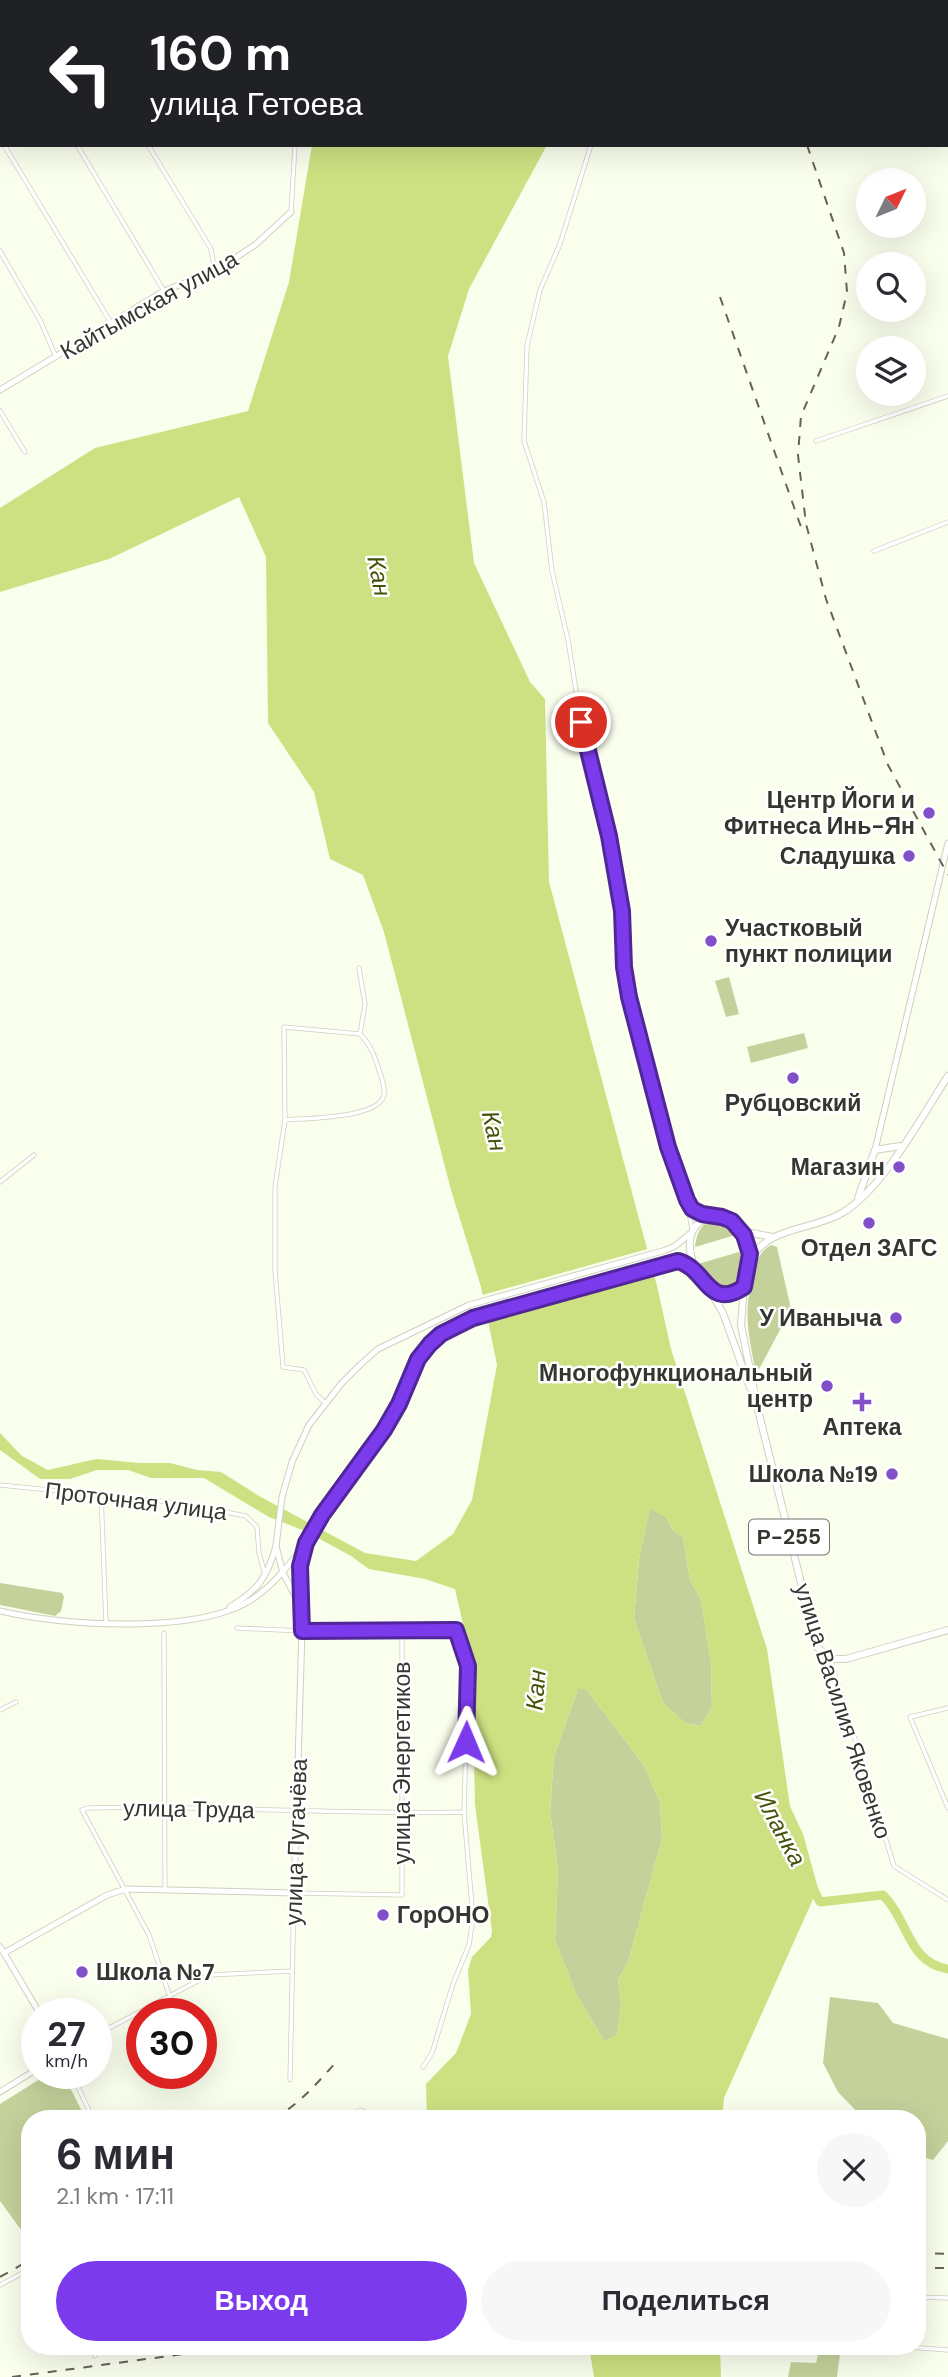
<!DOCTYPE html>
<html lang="ru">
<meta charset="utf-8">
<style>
:root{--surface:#fff;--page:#f7f7f7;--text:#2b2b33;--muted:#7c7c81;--accent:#7c3aed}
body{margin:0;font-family:"DM Sans",sans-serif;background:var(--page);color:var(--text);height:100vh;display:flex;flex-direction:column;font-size:26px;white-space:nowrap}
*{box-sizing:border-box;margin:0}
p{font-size:23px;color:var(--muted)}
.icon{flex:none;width:38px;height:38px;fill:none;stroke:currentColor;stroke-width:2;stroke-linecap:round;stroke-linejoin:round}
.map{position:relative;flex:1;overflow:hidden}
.details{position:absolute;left:21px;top:2110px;width:905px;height:245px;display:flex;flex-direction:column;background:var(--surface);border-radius:28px;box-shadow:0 7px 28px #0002}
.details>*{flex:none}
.hud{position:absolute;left:0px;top:0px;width:948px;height:147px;box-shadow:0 7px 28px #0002;background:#202124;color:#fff;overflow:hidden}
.needle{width:46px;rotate:47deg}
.controls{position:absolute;left:856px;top:168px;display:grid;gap:14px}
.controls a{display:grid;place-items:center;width:70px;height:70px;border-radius:50%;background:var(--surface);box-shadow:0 7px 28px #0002;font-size:35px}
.speed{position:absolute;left:21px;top:1998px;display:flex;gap:14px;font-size:35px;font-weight:700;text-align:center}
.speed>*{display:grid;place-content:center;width:91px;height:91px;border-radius:50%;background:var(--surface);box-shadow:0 7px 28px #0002;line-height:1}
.speed small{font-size:18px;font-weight:400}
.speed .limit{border:10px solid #d22;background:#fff;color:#111}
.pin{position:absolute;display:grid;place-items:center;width:60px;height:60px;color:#fff;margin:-30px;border:4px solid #fff;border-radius:50%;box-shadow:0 2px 7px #0007}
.me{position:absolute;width:77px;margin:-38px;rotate:1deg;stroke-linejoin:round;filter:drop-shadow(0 0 5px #0008)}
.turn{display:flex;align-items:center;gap:24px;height:147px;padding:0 35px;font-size:32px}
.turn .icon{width:91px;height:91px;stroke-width:2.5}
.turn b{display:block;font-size:49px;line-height:60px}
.round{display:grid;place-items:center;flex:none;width:74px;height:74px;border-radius:37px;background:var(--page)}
.summary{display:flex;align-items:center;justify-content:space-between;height:119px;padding:0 35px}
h1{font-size:42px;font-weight:700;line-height:52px}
.button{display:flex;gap:14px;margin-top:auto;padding:14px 35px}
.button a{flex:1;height:80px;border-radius:42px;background:var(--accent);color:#fff;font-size:28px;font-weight:700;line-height:80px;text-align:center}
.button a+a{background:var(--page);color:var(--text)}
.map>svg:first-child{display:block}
.green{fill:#c4d19b}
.water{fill:#cde182;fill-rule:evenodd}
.pier{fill:#fafeed}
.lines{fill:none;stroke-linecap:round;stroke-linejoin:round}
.river{stroke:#cde182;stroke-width:9}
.minor-casing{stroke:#cdd1c1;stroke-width:5}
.tertiary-casing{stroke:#cdd1c1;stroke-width:7}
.secondary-casing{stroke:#cdd1c1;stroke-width:7}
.primary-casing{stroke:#cdd1c1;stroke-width:8}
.minor{stroke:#fff;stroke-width:3.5}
.tertiary{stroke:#fff;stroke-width:5}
.secondary{stroke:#fff;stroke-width:5}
.primary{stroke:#fff;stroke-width:6}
.rail{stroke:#62645b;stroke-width:2;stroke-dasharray:9 9;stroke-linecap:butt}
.route-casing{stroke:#51269a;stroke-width:18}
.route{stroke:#7c3aed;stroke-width:12}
.poi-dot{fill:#8150c9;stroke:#fff;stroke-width:2.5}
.labels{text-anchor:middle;stroke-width:5;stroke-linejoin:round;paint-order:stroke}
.shield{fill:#fff;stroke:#71726d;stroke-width:2}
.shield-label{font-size:21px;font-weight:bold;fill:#34362f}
.street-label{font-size:23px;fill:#34362f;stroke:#fff}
.poi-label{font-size:23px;font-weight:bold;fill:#34362f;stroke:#fff;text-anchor:end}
.water-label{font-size:24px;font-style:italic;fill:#465209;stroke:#fff}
</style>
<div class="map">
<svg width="948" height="2377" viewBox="0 0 948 2377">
<rect width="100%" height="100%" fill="#fafeed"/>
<path class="green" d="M729,977L739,1014L726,1017L715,981Z
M804,1033L808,1048L751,1063L747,1047Z
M714,1220C725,1220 731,1226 739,1234L695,1247C697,1233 700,1224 714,1220Z
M771,1245L777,1247L791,1309L756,1375C749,1334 742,1314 754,1272C757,1261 760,1251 771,1245Z
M746,1250L740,1284L727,1292C711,1291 704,1277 698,1264Z
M650,1508L667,1518L673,1530L683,1537L690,1580L701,1600L711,1663L712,1707L701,1726L685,1723L663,1703L634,1619L639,1559Z
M0,1583L62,1593L64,1597L61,1611L55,1616L0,1605Z
M578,1689H586L645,1767L660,1803L662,1839L629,1959L618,1981L621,2004L617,2036L604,2041L576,1994L555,1940L558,1870L550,1811L554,1756Z
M830,1997L878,2003L893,2023L948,2039V2141L933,2160L917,2155V2119H864L838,2092L823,2063Z
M48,2074H63L86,2119H30V2242L0,2201V2104Z
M820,2347H841L837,2377H788L791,2362L816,2363Z"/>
<path class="water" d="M312,145H547L469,289L448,356L474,563L530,682L545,699L549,882L657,1286L671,1349L767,1649L790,1806L803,1834L818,1888L724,2098L722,2119H427L426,2084L456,2053L471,2014L468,1970L472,1957L491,1937L492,1931L475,1805L472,1663L455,1589L425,1579L369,1569L351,1556L305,1531L269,1517L204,1478H151L128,1470H97L70,1479H40L0,1450V1433L22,1456L48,1470L96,1459L140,1463H170L197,1470L221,1472L259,1496L365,1553L416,1561L453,1534L472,1500L497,1365L481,1287L451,1190L384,932L363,875L330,859L314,792L268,723L266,557L239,497L109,559L0,592V508L95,448L248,411L289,282ZM650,1509L667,1518L673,1530L683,1537L690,1580L701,1600L711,1663L712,1707L701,1726L685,1723L663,1703L634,1619L639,1559ZM578,1689H586L645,1767L660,1803L662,1839L629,1959L618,1981L621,2004L617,2035L604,2041L576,1994L555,1940L558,1870L550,1811L554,1756Z
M589,2347H720L721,2377H594Z"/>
<path class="pier" d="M651,1248L657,1273L484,1321L479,1296Z"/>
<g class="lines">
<path class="river" d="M811,1884L820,1902L883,1895C909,1921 908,1963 948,1969"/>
<g class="minor-casing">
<path id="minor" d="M56,0L58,2
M285,0V2
M625,2V0
M0,104L2,103
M0,139L2,142
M4,145L111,323
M77,145L164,291
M148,145L211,249L215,271
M591,145L560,244L540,290L527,346L524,441L544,502L552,571L568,640L581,722L609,837L622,911L624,967L629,997L668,1147L687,1200L692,1230
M291,212L295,145
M0,251L41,322L56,357
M0,411L25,452
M816,441L948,396
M874,551L948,522
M285,1120C304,1118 379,1119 384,1095C385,1089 382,1079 380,1073C375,1058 372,1046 360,1034
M0,1182L34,1155
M688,1202C694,1212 702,1214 713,1215
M325,1403L316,1394L304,1370L283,1367L275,1270V1187L285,1120L284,1027L360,1034L365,1004L359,968
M0,1485L179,1503L246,1516L257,1527L259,1553L265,1575
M101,1493L106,1623
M237,1628L302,1631L456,1630L468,1666L464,1812L473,1918L469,1945L453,1984L432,2053L423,2067
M164,1633L165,1889
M831,1661L894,1866L948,1900
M948,1708L910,1717L948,1808
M0,1710L16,1702
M170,1997L149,1935L82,1810L88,1808C213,1805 339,1815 464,1812
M96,2035L209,1975L291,1971
M72,2074L93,2119
M290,2080L294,1893L402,1895V1631
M338,2119L361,2110L378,2119
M0,2285L30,2269
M917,2297L948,2298
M90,2347L95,2356
M907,2347L948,2350"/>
</g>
<g class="tertiary-casing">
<path id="tertiary" d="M0,390L164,291L215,271L255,245L291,212
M230,1607C258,1590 267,1578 276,1546
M0,1611C62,1626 201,1635 254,1598C276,1583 290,1563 306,1543
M0,1947L4,1953"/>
</g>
<g class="secondary-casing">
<path id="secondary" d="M875,1150L948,843
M298,1601L283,1573L276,1546L282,1497L292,1462L309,1425L341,1384L360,1365L378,1349L469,1305L666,1250L675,1246L692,1232
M40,2014L4,1953L107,1895L126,1889L294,1893L302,1631C300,1603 294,1568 307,1542C329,1492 373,1454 398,1405C412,1380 416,1351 441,1333C467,1315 501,1310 531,1301C577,1288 623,1276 669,1263C682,1260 687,1264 697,1273
M0,2092L37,2069"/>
</g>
<g class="primary-casing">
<path id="primary" d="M858,1198L875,1150L900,1146
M715,1216C755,1222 750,1258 744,1287C737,1292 728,1298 719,1295C712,1292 708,1285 703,1280C686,1259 681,1222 715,1216Z
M741,1228L751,1233L773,1237
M749,1262C766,1226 812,1231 842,1213C883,1189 922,1116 948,1076
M744,1287L741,1325L758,1410L817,1647L830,1659H846L948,1630
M709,1289L723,1313L750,1388"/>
</g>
<use href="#minor" class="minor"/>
<use href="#tertiary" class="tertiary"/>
<use href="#secondary" class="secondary"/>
<use href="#primary" class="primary"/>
<path class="rail" d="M754,0L755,2
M807,145L844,253L847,292L839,327L801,416L798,455L806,524L826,599L888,765L948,875
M720,297L801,527
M273,2119C300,2104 318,2082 338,2060
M917,2253L948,2254
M917,2268H948
M0,2277L30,2260
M12,2377L236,2347"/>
</g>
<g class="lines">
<g class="route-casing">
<path id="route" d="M466,1742L468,1666L456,1630L302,1631L300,1566L306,1543L322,1515L384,1430L399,1404L418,1359L430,1344L441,1334L473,1318L678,1261C707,1269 708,1311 744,1287L750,1254L744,1235L732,1221L722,1217L702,1214L692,1209L687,1200L668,1147L629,997L624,967L622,911L609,836L581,722"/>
</g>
<use href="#route" class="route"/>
</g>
<g class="poi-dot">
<circle cx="929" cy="813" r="7"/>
<circle cx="909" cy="856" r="7"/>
<circle cx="711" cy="941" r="7"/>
<circle cx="793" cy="1078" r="7"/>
<circle cx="899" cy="1167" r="7"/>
<circle cx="869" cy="1223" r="7"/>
<circle cx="896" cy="1318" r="7"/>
<circle cx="827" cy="1386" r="7"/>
<path d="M858.5 1391.5h7v7h7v7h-7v7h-7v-7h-7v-7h7z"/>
<circle cx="892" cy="1474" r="7"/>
<circle cx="383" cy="1915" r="7"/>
<circle cx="82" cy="1972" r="7"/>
</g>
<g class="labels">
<rect class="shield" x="749" y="1519.5" width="80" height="35" rx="5"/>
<g class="shield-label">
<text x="789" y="1544">Р-255</text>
</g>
<g class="street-label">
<text transform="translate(149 305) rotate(-29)" y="8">Кайтымская улица</text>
<text transform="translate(136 1501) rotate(7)" y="8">Проточная улица</text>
<text transform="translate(843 1711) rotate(72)" y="8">улица Василия Яковенко</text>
<text transform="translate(402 1763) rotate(-90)" y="8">улица Энергетиков</text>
<text transform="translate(189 1809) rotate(1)" y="8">улица Труда</text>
<text transform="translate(296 1842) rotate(-88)" y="8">улица Пугачёва</text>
</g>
<g class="poi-label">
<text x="915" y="808">Центр Йоги и<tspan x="915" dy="26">Фитнеса Инь-Ян</tspan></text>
<text x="895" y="864">Сладушка</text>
<text x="725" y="936" text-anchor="start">Участковый<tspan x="725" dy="26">пункт полиции</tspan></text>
<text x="793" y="1111" text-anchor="middle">Рубцовский</text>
<text x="885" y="1175">Магазин</text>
<text x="869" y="1256" text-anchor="middle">Отдел ЗАГС</text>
<text x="882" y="1326">У Иваныча</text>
<text x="813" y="1381">Многофункциональный<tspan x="813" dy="26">центр</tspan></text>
<text x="862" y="1435" text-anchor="middle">Аптека</text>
<text x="878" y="1482">Школа №19</text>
<text x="397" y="1923" text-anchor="start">ГорОНО</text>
<text x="96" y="1980" text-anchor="start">Школа №7</text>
</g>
<g class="water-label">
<text transform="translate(379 576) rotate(79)" y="8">Кан</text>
<text transform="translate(494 1131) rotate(77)" y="8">Кан</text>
<text transform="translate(536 1690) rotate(-85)" y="8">Кан</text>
<text transform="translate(780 1828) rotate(62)" y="8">Иланка</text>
</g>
</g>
</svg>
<div class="controls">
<a><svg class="needle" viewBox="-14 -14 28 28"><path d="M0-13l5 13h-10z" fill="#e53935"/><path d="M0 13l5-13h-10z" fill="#7c7c81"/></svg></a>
<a><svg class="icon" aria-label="search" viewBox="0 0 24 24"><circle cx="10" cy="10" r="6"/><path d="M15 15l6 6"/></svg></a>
<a><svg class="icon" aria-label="layers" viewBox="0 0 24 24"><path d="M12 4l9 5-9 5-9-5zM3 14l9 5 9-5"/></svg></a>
</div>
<div class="speed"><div>27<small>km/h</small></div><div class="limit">30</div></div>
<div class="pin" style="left:581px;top:722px;background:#d93025"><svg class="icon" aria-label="arrive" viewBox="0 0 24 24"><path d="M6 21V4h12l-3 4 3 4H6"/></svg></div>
<svg class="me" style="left:466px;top:1742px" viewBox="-20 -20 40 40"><path d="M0-17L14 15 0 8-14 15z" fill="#7c3aed" stroke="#fff" stroke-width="4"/></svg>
<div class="hud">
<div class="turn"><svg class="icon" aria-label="left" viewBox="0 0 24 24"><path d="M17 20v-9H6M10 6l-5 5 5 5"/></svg><div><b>160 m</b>улица Гетоева</div></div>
</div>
<section class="details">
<div class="summary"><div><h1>6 мин</h1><p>2.1 km · 17:11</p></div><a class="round"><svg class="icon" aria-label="close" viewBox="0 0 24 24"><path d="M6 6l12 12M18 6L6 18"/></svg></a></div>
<div class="button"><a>Выход</a><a>Поделиться</a></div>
</section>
</div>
